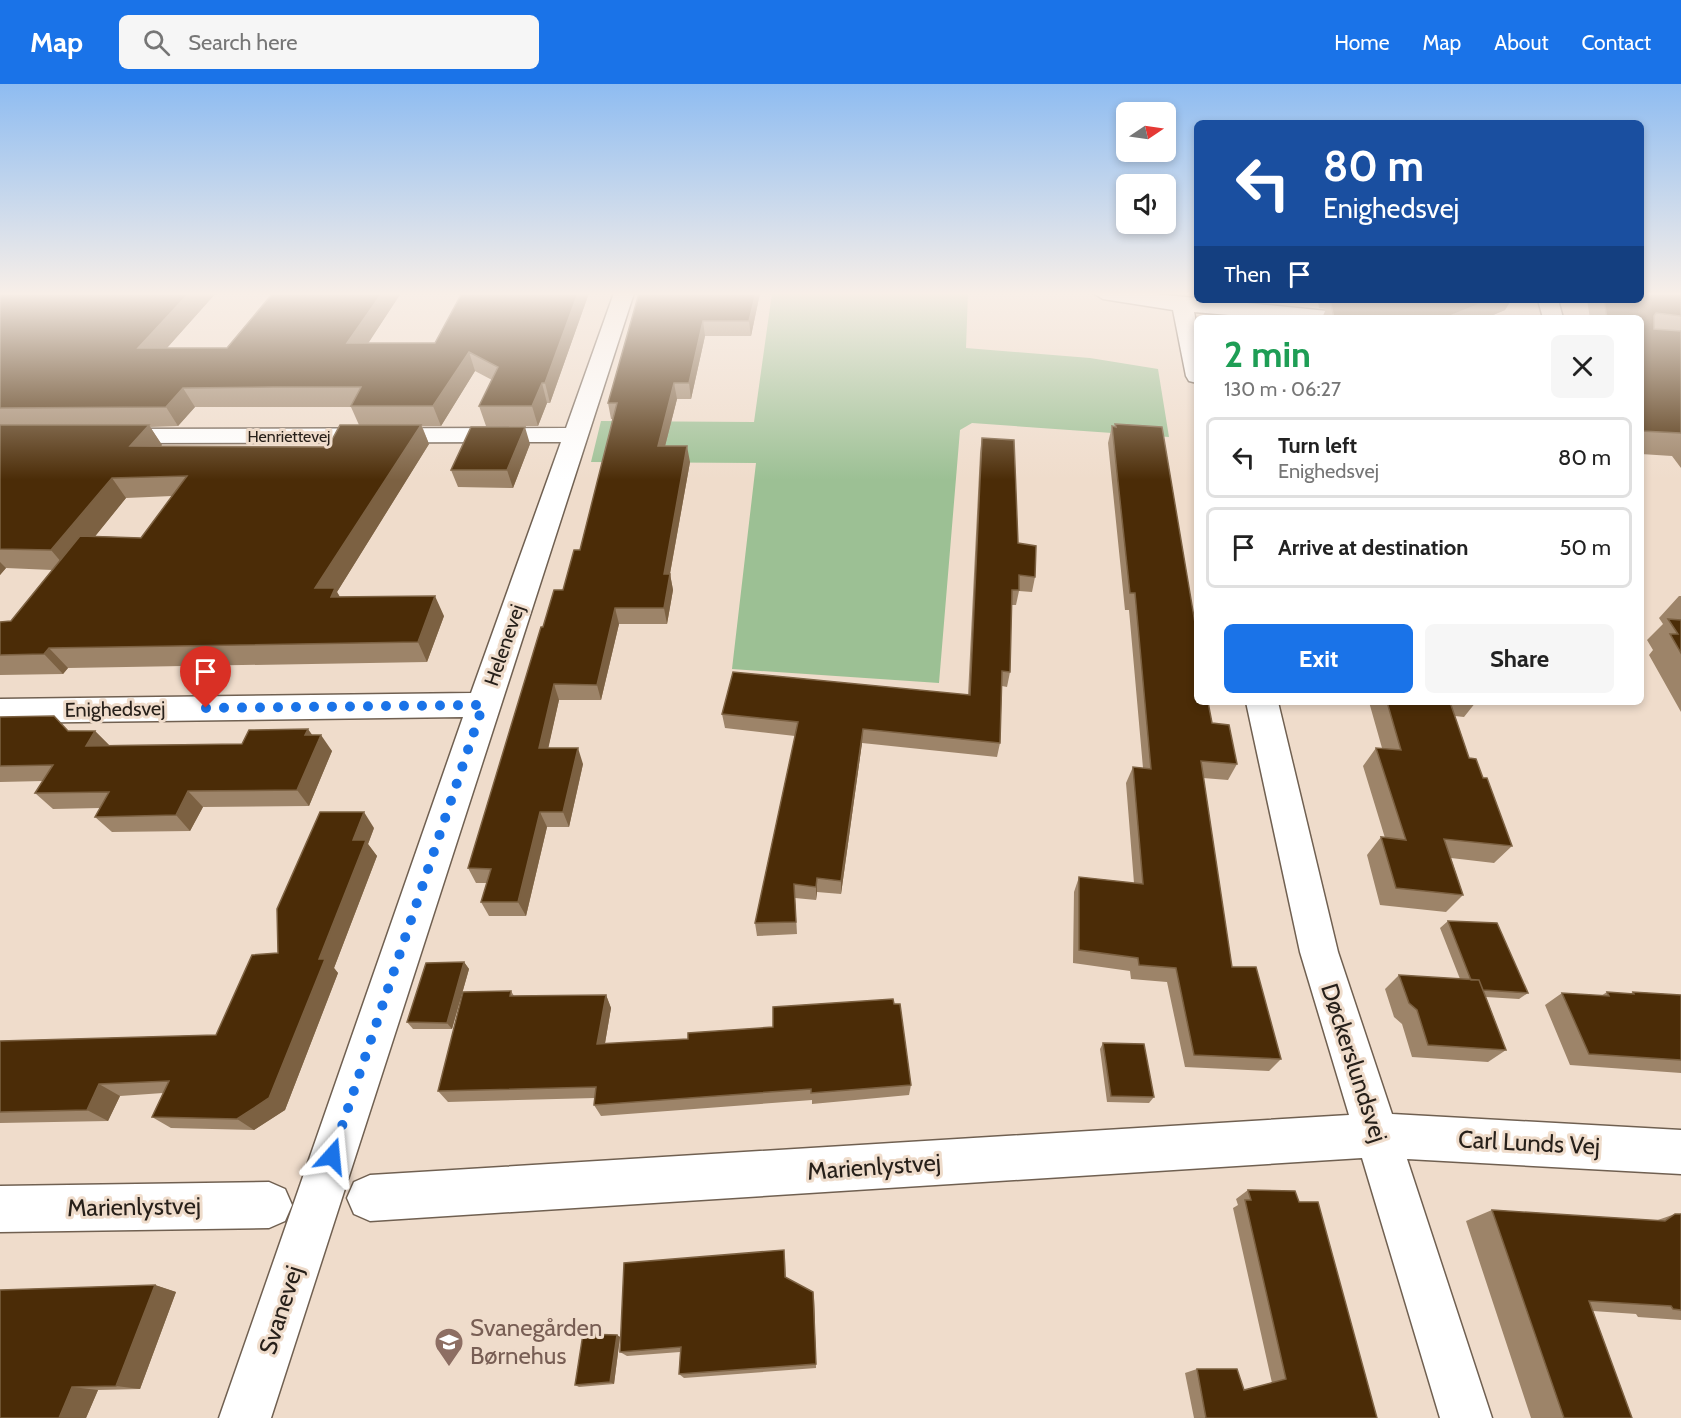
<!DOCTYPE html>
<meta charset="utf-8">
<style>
:root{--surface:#fff;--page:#f6f6f6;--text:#222;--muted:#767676;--line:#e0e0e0;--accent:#1a73e8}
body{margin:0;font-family:Cabin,sans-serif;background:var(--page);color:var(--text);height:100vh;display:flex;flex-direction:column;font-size:22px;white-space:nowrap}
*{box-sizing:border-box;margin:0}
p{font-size:20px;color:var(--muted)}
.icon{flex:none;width:33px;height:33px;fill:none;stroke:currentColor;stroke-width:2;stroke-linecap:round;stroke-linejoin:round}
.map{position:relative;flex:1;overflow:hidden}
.details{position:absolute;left:1194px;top:231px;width:450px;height:390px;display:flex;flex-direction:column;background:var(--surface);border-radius:9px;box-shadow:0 3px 9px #0003}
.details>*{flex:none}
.hud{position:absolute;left:1194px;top:36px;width:450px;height:183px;border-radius:9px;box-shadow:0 3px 9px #0003;background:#1a4fa0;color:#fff;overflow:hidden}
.needle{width:39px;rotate:77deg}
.tools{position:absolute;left:1116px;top:18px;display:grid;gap:12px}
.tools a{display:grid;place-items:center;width:60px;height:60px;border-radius:9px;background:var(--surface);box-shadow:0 3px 9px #0003;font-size:30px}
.pin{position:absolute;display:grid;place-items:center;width:51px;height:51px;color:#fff;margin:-62px -26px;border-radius:50% 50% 50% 0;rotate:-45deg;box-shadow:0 0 6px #0007}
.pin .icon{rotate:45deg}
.me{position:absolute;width:66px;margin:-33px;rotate:18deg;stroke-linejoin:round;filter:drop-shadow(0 0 4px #0008)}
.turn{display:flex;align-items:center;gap:21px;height:126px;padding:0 30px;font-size:27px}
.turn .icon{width:78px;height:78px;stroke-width:2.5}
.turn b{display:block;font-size:42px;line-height:51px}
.then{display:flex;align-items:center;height:57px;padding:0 30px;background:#0003;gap:12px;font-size:22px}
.round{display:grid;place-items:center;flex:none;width:63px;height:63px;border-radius:9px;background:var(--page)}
.summary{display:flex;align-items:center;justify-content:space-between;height:102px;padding:0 30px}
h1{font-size:36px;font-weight:800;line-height:45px;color:#1e9e55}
.action{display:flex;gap:12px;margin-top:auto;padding:12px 30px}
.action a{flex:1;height:69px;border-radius:9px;background:var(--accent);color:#fff;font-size:24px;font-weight:800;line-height:69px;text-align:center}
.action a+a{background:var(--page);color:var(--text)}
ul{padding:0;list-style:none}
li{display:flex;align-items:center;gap:18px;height:81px;margin:0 12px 9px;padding:0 18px;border:3px solid var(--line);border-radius:9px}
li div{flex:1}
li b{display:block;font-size:22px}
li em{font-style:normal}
header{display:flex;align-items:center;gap:36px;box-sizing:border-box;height:84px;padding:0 30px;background:var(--accent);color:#fff}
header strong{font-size:28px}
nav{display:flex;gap:33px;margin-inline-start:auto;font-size:21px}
.search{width:420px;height:54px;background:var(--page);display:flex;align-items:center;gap:15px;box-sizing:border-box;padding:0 21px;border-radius:9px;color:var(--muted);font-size:22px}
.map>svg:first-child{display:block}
.green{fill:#9cc094}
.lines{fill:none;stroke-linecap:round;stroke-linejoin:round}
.minor-casing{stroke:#706051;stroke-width:3}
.minor{fill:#fff;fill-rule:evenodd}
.wall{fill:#9d8469;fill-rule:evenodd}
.shaded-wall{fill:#7c6142}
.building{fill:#4b2c07;stroke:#7c6142;stroke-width:1.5}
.route{stroke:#1a73e8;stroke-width:10;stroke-dasharray:0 18}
.labels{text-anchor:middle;stroke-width:6;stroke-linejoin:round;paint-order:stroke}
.far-street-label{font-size:16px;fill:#27201a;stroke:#efdccb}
.street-label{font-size:20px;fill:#27201a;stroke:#efdccb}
.near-street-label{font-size:24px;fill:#27201a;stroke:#efdccb}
.near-education-label{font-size:24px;fill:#785e54;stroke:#efdccb;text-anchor:start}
</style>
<header>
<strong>Map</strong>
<div class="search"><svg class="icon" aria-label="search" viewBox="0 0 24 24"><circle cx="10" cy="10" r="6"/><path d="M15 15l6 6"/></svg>Search here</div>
<nav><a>Home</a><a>Map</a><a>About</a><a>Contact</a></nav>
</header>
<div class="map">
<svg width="1681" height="1334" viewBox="0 0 1681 1334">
<rect width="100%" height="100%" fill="#efdccb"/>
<path class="green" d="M772,209H968L966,264L1090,274L1158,285L1169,353L972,339L960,346L939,599L732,585L756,379L591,378L601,337L754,338Z"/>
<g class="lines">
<g class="minor-casing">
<path id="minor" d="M614,209H634L271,1334H219L463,633L0,639V615L471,609L561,358L111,359L103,357L99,352L103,347L111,345L566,344Z
M1093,209H1145L1337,228L1344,230L1347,234H1264L1194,228L1197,243V299L1189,297L1186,292L1173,226L1103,215Z
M1538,216H1558L1563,234H1543Z
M1246,618H1278L1338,868L1392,1030L1681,1046V1090L1407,1075L1492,1334H1440L1362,1074L370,1137L354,1130L347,1114L354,1098L370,1091L1349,1031L1300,868Z
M269,1098L285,1105L292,1121L285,1137L269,1144L0,1148V1102Z"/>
</g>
<use href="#minor" class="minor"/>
</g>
<path class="wall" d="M0,209H216L167,264H227L273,209H401L368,259H435L589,209L550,319H547L538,342H486L479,322L492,296L475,287L441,342H422L429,360L337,508L340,513L444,532L427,578L68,584L63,590L0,591V538L11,537L52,486L6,484L0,491ZM195,323H351L359,341L328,363L161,362L162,361L150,343L178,342ZM172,412L141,454L95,452L126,414Z
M639,209H760L751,252H705L691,315H677L665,362L690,378L670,490L673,506L667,540H619L601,616H559L548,664L583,680L569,743H547L526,832H489L481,818L487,799H476L468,784L543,543L563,506L580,466L613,335H611L608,319Z
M1681,209V384L1672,372L1641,370V234H1590L1587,216H1641Z
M1318,216H1511L1505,226L1486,234H1322L1326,225L1319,224Z
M1115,340L1212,639L1237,680L1228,696L1203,694L1232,883L1281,975L1269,987L1185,983L1167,898L1131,895L1130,887L1073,879L1074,808L1079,793L1134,799L1126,699L1133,683L1143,684L1129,526H1125L1108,359L1112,342H1115Z
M982,354L1018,459L1035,493L1032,508L1019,507L1016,521H1011L1010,588L1007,603L1002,602L1000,659L997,673L862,659L841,810L817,808L816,816L795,814L797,850L757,852L755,839L795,652L725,644L722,630L968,611L980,369Z
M530,360L513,404L458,403L451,386Z
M1679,512H1681V628L1649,571L1653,566L1647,556L1663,540L1659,534Z
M1369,618H1476L1464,633L1455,632L1469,674L1483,694L1512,762L1494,779L1451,774L1463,811L1446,828L1380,821L1367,771L1381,753L1385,754L1363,682L1376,664H1382Z
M0,633L69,647H95L109,661L242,660L312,651L332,667L309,722L203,723L190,747L112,748L95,733L100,724L53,725L35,709L43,697L0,698Z
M374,744L368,760L377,772L334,884L338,889L285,1026L254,1046L171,1044L152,1033L163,1009L120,1012L108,1037L0,1039V957L216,951Z
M1448,837L1528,909L1519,915L1486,913L1506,966L1488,978L1412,973L1402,940L1394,933L1385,905L1399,891L1460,895L1440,844Z
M464,878L469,885L452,945H413L407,938Z
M511,907L514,912L606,911L611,924L605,959L911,1001L909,1011L812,1020V1016L601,1032L594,1021L595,1014L448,1018L438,1007Z
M1607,908L1630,910L1633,908L1681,911V989L1570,981L1545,921L1562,909L1601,912Z
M1103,959L1154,1013L1149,1019L1107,1018L1100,965Z
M1248,1106L1377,1334H1194L1185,1289L1197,1285L1244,1306L1272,1299L1233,1124L1238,1121L1236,1115Z
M1492,1126L1655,1137L1675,1130H1681V1236L1638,1233L1636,1230L1593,1227L1632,1334H1531L1466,1137Z
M785,1174L786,1194L814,1214L816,1284L684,1294L679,1290L680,1268L627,1272L620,1268Z
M155,1201L176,1208L140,1305L98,1306L86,1334H0Z
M617,1251L620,1253L614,1300L579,1303L575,1301Z"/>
<path class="shaded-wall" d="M189,209H216L149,284L138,264Z
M382,209H401L356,278L347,259Z
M578,209H589L550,319L545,299Z
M756,209H760L751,252L749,237Z
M1490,216H1511L1505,226L1486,234H1445Z
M703,237L705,252L691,315L689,299Z
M469,268L475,287L441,342L433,322Z
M542,299L547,319L538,342L532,322Z
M674,299L677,315L661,378L658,362Z
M183,304L195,323L178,342L166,323Z
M149,341L162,361L143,382L130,362Z
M421,341L429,360L337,508L346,524L315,504Z
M525,343L530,360L513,404L507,386Z
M687,362L690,378L667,506L664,490Z
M112,394L126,414L68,486L51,466Z
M0,478L6,484L0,491Z
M670,490L673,506L667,540L664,524Z
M435,512L444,532L427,578L418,558Z
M615,524L619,540L601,616L597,601Z
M49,564L68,584L63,590L44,570Z
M554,600L559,616L545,679L539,664Z
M308,645L318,659L321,651L332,667L309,722L297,706L305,651Z
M863,645L862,659L841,810V797Z
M95,647L111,663L86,662Z
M578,664L583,680L569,743L563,728Z
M188,707L203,723L190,747L176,731Z
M364,728L374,744L368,760L377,772L334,884L338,889L285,1026L254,1046L237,1035L319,875L353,756Z
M540,728L547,743L526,832L518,818Z
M817,794V808L816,816V803Z
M464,878L469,885L452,945L447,939Z
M606,911L611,924L603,971L597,960Z
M99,1000L120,1012L108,1037L87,1026Z
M155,1201L176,1208L140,1305L116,1302Z
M813,1208L814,1214L816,1284V1280Z
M617,1251L620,1253L614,1300L610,1298Z
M72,1303L98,1306L86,1334H59Z"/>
<path class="building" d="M0,209H189L138,264H227L273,209H382L347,259H435L462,209H578L545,299H542L532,322H479L498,283L469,268L433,322H351L361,303H273L183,304L166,323L0,324Z
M639,209H756L749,237H703L689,299H674L658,362H687L664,490H670L664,524H615L597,601L554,600L539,664H578L563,728H540L518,818H481L491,785L468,784L541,543H543L554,506H563L574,466H580L617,319H608Z
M1641,209H1681V232L1656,229L1654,232V245L1681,247V349L1641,347V234H1607L1604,216H1641Z
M1330,216H1490L1445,234H1334Z
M1115,340L1162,343L1197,551V618H1208L1212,639L1229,641L1237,680L1201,677L1232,883H1256L1281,975L1194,971L1176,884L1139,881L1138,874L1079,866V793L1143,800L1133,683L1151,685L1135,509H1130L1112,342L1116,343Z
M0,341H149L130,362L328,363L340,341H421L315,504H335L331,513L435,512L418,558L49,564L44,570L0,571V538L11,537L80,452L141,454L187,392L112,394L51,466L0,465Z
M471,343H525L507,386H451Z
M982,354L1014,356L1018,459L1036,462L1035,493L1019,491V506H1012L1010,588L1002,587L1000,659L863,645L841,797L817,794L816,803L794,800L796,838L755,839L798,638L722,630L733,588L970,611Z
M1668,535L1681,536V569L1670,550H1678Z
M1387,618H1450L1469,674L1476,675L1483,694H1487L1512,762L1444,755L1463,811L1396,804L1381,753L1406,756L1376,664L1401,666Z
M54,632L68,647H95L86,662L242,660L249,646L308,645L305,651H321L297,706L188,707L176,731L95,733L109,708L35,709L53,681L0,682V633Z
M320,728H364L353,756H366L319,875H325L269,1014L237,1035L152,1033L169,997L99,1000L87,1026L0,1028V957L216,951L252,871L278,869L277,825Z
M1448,837L1497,839L1528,909L1483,906L1479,896H1471Z
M464,878L447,939L407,938L426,879Z
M1399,891L1479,896L1506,966L1428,961L1417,926L1409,919Z
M511,907L510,912L606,911L597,960L688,955V949L773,943V923L893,915L894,920H900L911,1001L811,1009V1005L594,1021L596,1003L438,1007L463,908Z
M1607,908L1634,910L1633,908L1681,911V976L1589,970L1562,909L1609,912Z
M1103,959L1144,960L1154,1013L1111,1012Z
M1248,1106L1295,1107L1299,1118H1318L1377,1334H1206L1197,1285H1237L1244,1306L1286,1295L1245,1116H1251Z
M1492,1126L1665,1137L1675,1130H1681V1226L1673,1225L1671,1222L1589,1217L1632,1334H1564Z
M784,1166L785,1193L813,1208L816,1280L679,1290L681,1263L620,1268L624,1179Z
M155,1201L116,1302L72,1303L59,1334H0V1206Z
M583,1250L617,1251L610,1298L575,1301Z"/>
<linearGradient id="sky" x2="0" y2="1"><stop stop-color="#8ebcf1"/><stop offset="0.53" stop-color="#f8efe8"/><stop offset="1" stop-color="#f8efe8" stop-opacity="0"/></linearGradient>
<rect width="1681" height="396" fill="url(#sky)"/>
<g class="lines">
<path class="route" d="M206,624L483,621L332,1072"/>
</g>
<defs>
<g id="school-pin" transform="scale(1.5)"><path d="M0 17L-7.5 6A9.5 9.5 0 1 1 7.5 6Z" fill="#8d6e63" stroke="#efdccb"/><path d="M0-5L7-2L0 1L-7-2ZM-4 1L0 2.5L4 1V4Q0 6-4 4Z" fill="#fff"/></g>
</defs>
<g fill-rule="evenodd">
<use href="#school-pin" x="449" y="1258"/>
</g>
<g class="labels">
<g class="far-street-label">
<text x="289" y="358">Henriettevej</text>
</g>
<g class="street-label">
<text transform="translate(504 561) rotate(-71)" y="7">Helenevej</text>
<text transform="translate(115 625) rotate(-1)" y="7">Enighedsvej</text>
</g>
<g class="near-street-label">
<text transform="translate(1354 979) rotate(72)" y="8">Døckerslundsvej</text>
<text transform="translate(1529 1059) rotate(3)" y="8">Carl Lunds Vej</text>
<text transform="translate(874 1083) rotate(-4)" y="8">Marienlystvej</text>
<text transform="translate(134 1123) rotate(-1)" y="8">Marienlystvej</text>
<text transform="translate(281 1226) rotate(-72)" y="8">Svanevej</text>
</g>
<g class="near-education-label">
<text x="470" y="1252">Svanegården<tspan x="470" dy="28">Børnehus</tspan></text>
</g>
</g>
</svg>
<div class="tools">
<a><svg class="needle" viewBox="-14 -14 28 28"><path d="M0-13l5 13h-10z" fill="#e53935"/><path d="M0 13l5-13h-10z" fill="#767676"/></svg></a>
<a><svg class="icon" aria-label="sound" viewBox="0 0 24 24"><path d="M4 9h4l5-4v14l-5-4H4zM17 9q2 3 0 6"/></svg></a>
</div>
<div class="pin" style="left:206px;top:624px;background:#d93025"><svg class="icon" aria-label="arrive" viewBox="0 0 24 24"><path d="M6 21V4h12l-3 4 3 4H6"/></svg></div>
<svg class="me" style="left:332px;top:1072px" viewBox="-20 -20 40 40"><path d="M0-17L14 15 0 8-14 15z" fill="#1a73e8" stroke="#fff" stroke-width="4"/></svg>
<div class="hud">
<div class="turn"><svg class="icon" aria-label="left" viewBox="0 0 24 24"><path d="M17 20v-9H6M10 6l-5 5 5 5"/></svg><div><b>80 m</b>Enighedsvej</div></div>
<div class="then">Then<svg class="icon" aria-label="arrive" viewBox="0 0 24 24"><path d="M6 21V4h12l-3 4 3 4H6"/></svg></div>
</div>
<section class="details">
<div class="summary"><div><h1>2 min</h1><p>130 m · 06:27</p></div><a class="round"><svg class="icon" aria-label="close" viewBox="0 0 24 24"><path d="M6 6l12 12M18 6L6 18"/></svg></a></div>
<ul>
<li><svg class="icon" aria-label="left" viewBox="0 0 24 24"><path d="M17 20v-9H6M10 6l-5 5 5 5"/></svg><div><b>Turn left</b><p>Enighedsvej</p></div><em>80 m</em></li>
<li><svg class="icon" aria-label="arrive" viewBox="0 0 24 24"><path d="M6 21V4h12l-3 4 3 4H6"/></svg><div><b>Arrive at destination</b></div><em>50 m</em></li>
</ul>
<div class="action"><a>Exit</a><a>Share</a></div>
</section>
</div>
